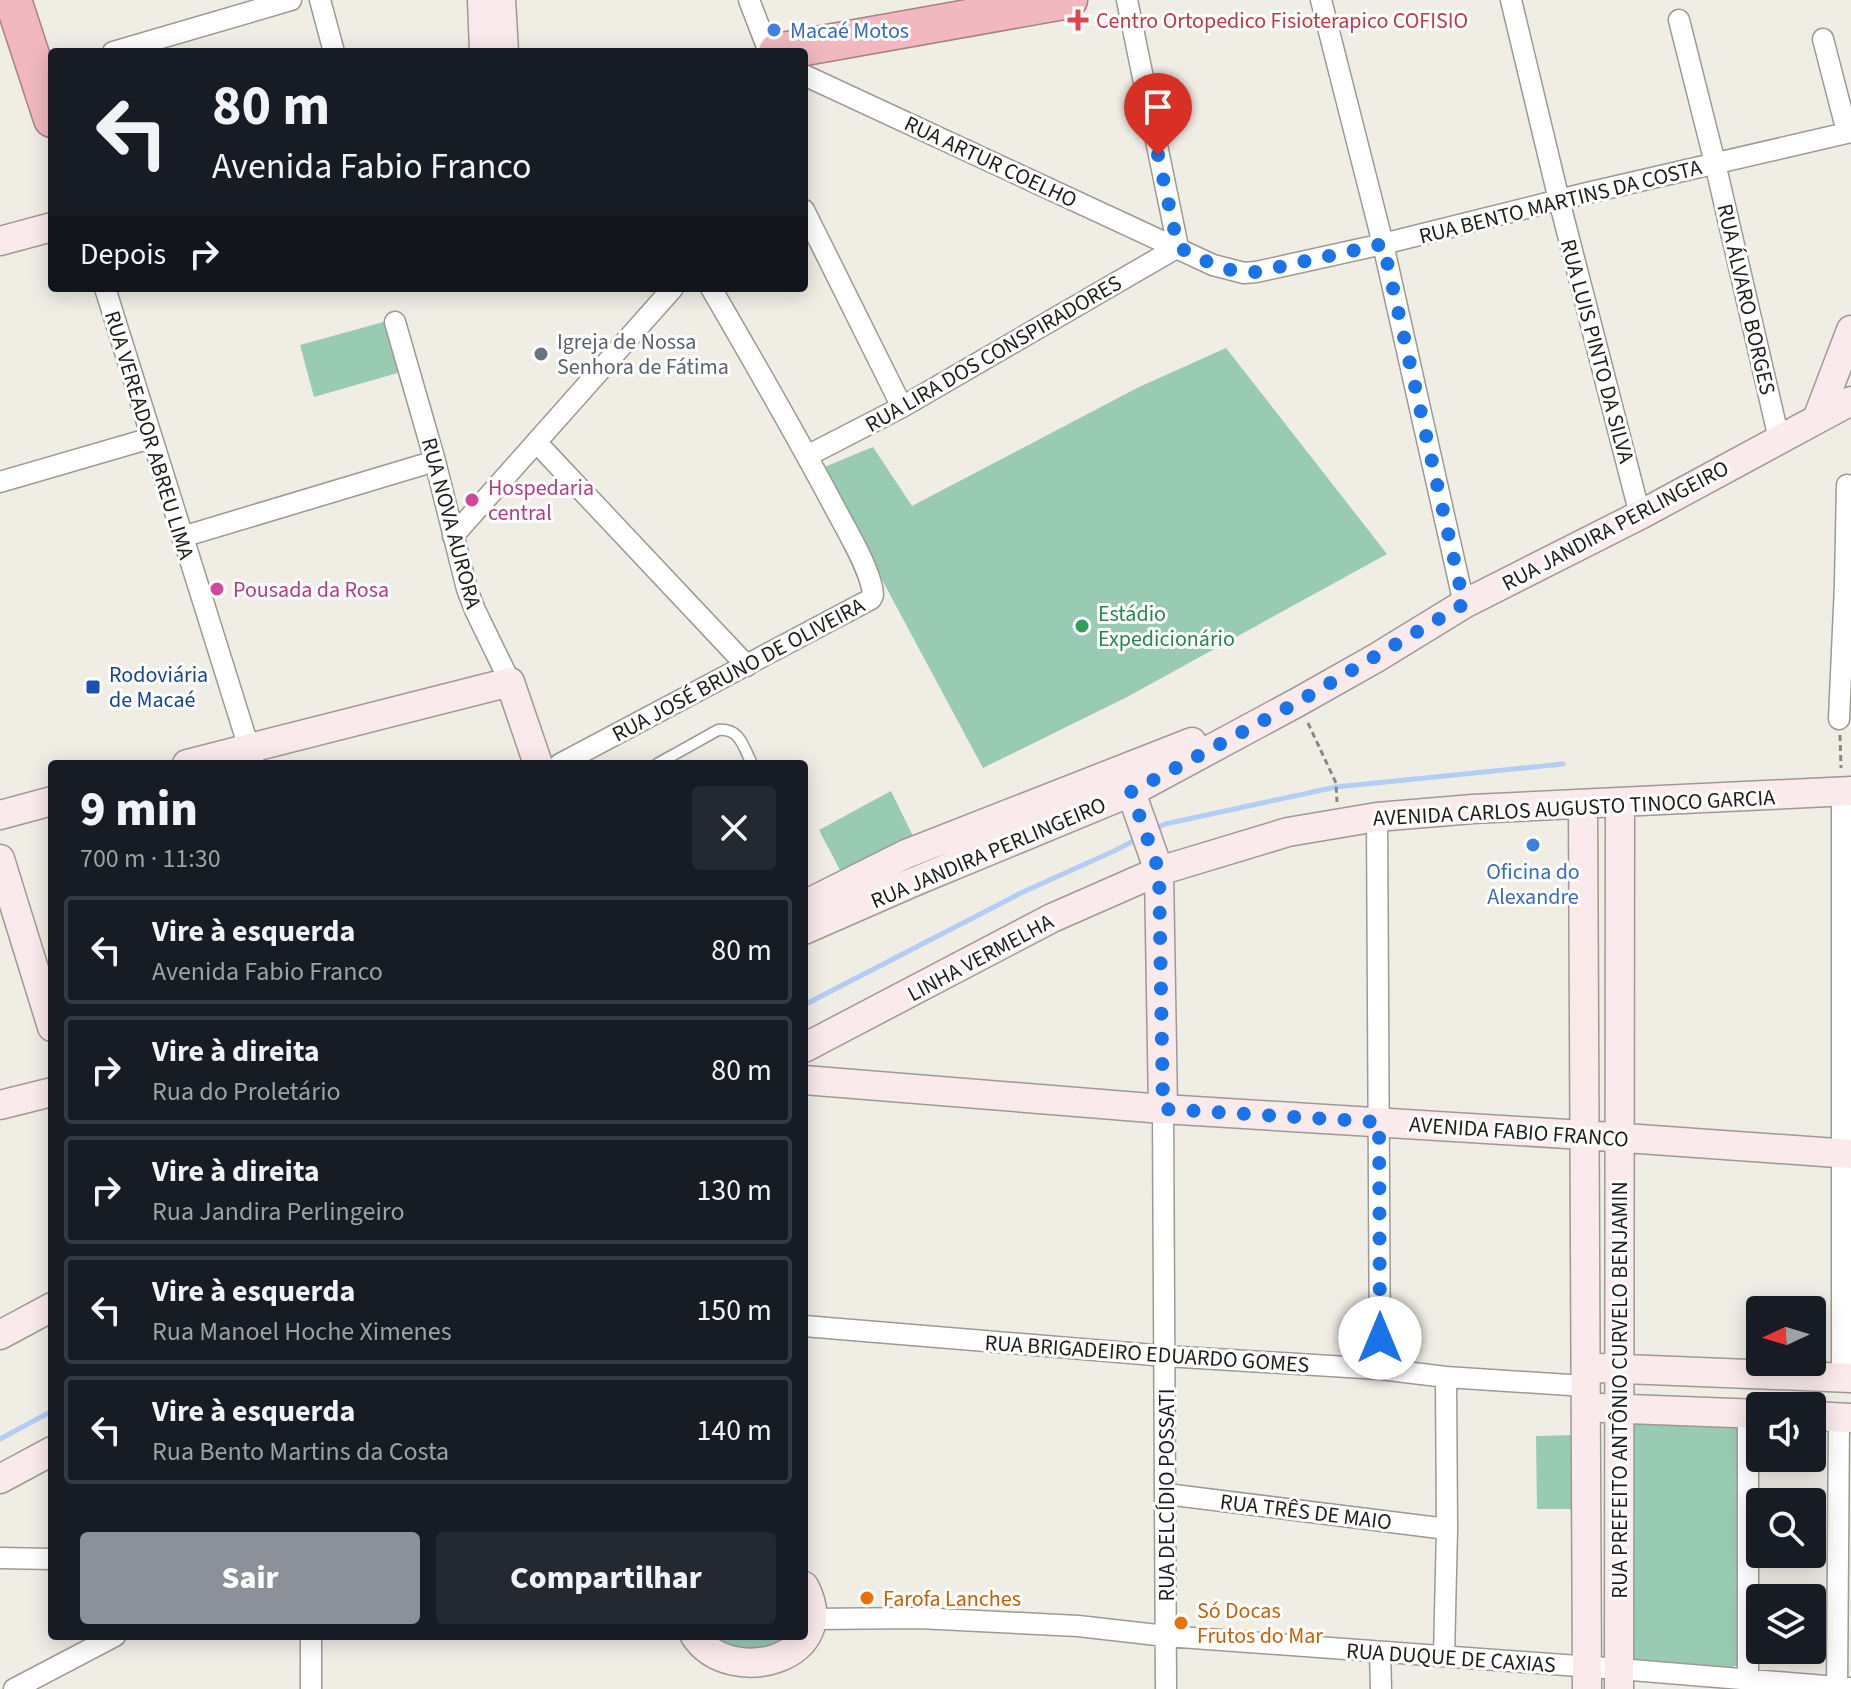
<!DOCTYPE html>
<html lang="pt">
<meta charset="utf-8">
<style>
:root{--surface:#171b24;--page:#242831;--text:#f1f3f6;--muted:#9ea1a6;--line:#363941;--accent:#8c9099}
body{margin:0;font-family:"Source Sans 3",sans-serif;background:var(--page);color:var(--text);height:100vh;display:flex;flex-direction:column;font-size:30px;white-space:nowrap}
*{box-sizing:border-box;margin:0}
p{font-size:26px;color:var(--muted)}
.icon{flex:none;width:44px;height:44px;fill:none;stroke:currentColor;stroke-width:2;stroke-linecap:round;stroke-linejoin:round}
.map{position:relative;flex:1;overflow:hidden}
.drawer{position:absolute;left:48px;top:760px;width:760px;height:880px;display:flex;flex-direction:column;background:var(--surface);border-radius:8px;box-shadow:0 4px 20px #0003}
.drawer>*{flex:none}
.banner{position:absolute;left:48px;top:48px;width:760px;height:244px;border-radius:8px;box-shadow:0 4px 20px #0003;background:#171b24;color:var(--text);overflow:hidden}
.needle{width:52px;rotate:266deg}
.fabs{position:absolute;left:1746px;top:1296px;display:grid;gap:16px}
.fabs a{display:grid;place-items:center;width:80px;height:80px;border-radius:8px;background:var(--surface);box-shadow:0 4px 20px #0003;font-size:40px}
.pin{position:absolute;display:grid;place-items:center;width:68px;height:68px;color:#fff;margin:-82px -34px;border-radius:50% 50% 50% 0;rotate:-45deg;box-shadow:0 0 8px #0007}
.pin .icon{rotate:45deg}
.me{position:absolute;width:88px;margin:-44px;rotate:0deg;stroke-linejoin:round;filter:drop-shadow(0 0 6px #0008)}
.turn{display:flex;align-items:center;gap:28px;height:168px;padding:0 32px;font-size:36px}
.turn .icon{width:104px;height:104px;stroke-width:2.5}
.turn b{display:block;font-size:56px;line-height:68px}
.then{display:flex;align-items:center;height:76px;padding:0 32px;background:#0003;gap:16px;font-size:30px}
.round{display:grid;place-items:center;flex:none;width:84px;height:84px;border-radius:8px;background:var(--page)}
.headline{display:flex;align-items:center;justify-content:space-between;height:136px;padding:0 32px}
h1{font-size:48px;font-weight:800;line-height:60px}
.button{display:flex;gap:16px;margin-top:auto;padding:16px 32px}
.button a{flex:1;height:92px;border-radius:8px;background:var(--accent);color:#fff;font-size:32px;font-weight:800;line-height:92px;text-align:center}
.button a+a{background:var(--page);color:var(--text)}
ul{padding:0;list-style:none}
li{display:flex;align-items:center;gap:24px;height:108px;margin:0 16px 12px;padding:0 16px;border:4px solid var(--line);border-radius:8px}
li div{flex:1}
li b{display:block;font-size:30px}
li em{font-style:normal}
.map>svg:first-child{display:block}
.green{fill:#99cab2}
.lines{fill:none;stroke-linecap:round;stroke-linejoin:round}
.stream{stroke:#b3cdf5;stroke-width:5}
.lane-casing{stroke:#9d9a93;stroke-width:13}
.street-casing{stroke:#9d9a93;stroke-width:23}
.secondary-casing{stroke:#9d9a93;stroke-width:31}
.highway-casing{stroke:#a78286;stroke-width:39}
.path{stroke:#898782;stroke-width:3;stroke-dasharray:6 4;stroke-linecap:butt}
.lane{stroke:#fff;stroke-width:10}
.street{stroke:#fff;stroke-width:20}
.secondary{stroke:#fbeaec;stroke-width:28}
.highway{stroke:#f1b8c0;stroke-width:36}
.route{stroke:#1a73e8;stroke-width:14;stroke-dasharray:0 25.2}
.health-dot{fill:#e0444e;stroke:#fff;stroke-width:3}
.shop-dot{fill:#3f7fe0;stroke:#fff;stroke-width:3}
.worship-dot{fill:#6b7280;stroke:#fff;stroke-width:3}
.hotel-dot{fill:#d1479c;stroke:#fff;stroke-width:3}
.leisure-dot{fill:#2e9e5b;stroke:#fff;stroke-width:3}
.transit-dot{fill:#1a4fb4;stroke:#fff;stroke-width:3}
.food-dot{fill:#e8710a;stroke:#fff;stroke-width:3}
.labels{text-anchor:middle;stroke-width:6;stroke-linejoin:round;paint-order:stroke}
.health-label{font-size:22px;fill:#be3a42;stroke:#fff;text-anchor:start}
.shop-label{font-size:22px;fill:#366cbe;stroke:#fff;text-anchor:start}
.street-label{font-size:22px;fill:#1e1d1a;stroke:#fff}
.worship-label{font-size:22px;fill:#5b616d;stroke:#fff;text-anchor:start}
.hotel-label{font-size:22px;fill:#b23c85;stroke:#fff;text-anchor:start}
.leisure-label{font-size:22px;fill:#27864d;stroke:#fff;text-anchor:start}
.transit-label{font-size:22px;fill:#164399;stroke:#fff;text-anchor:start}
.food-label{font-size:22px;fill:#c56008;stroke:#fff;text-anchor:start}
</style>
<div class="map">
<svg width="1851" height="1689" viewBox="0 0 1851 1689">
<rect width="100%" height="100%" fill="#f0ede5"/>
<path class="green" d="M387,321L401,372L314,397L300,345Z
M1226,348L1387,554L1127,697L983,768L822,468L873,447L912,506L1139,387Z
M891,791L913,836L841,872L819,830Z
M1632,1419L1739,1425V1665L1729,1668L1632,1662Z
M1578,1435L1579,1509H1537L1536,1436Z
M705,1636H797L771,1660Z"/>
<g class="lines">
<path class="stream" d="M1155,829L1165,824L1336,787L1563,764
M804,1005L1023,892L1114,851L1139,838
M0,1439L52,1411"/>
<g class="lane-casing">
<path id="lane" d="M657,764L718,730C740,728 743,746 752,764"/>
</g>
<g class="street-casing">
<path id="street" d="M320,0L334,52
M749,0L769,52
M1127,0L1178,247
M1321,0L1383,244L1464,604
M1511,0L1559,200L1640,515
M1679,20L1715,163L1779,439
M1823,39L1847,132
M113,52L291,0
M804,75L1213,265L1244,273L1256,272L1383,244L1583,194L1851,132
M804,210L902,407
M105,288L254,764
M395,322L435,461L467,589L475,610L510,682
M537,443L747,666
M807,456L902,407L1178,247
M0,482L151,438
M453,536L673,288
M182,537L435,461
M1839,719L1845,585L1847,485
M560,764L871,599L873,595C872,573 848,532 837,512C797,436 754,362 711,288
M1842,792V1378
M1377,817L1380,1369
M1163,1109L1166,1689
M804,1326L1166,1356L1380,1369L1446,1377L1585,1386
M1748,1414V1679
M1166,1494L1447,1529
M0,1558L52,1559
M811,1619L919,1618L1078,1626L1166,1636L1619,1669L1851,1688
M1380,1652L1381,1689
M1444,1656L1447,1529L1446,1377
M14,1689L115,1636
M311,1689V1636
M1837,1689L1839,1417"/>
</g>
<g class="secondary-casing">
<path id="secondary" d="M482,0L484,52
M501,0L504,52
M0,241L52,227
M1817,419L1851,330
M187,764L510,682L538,764
M1121,778L1131,792L1159,871L1163,1109
M1583,804L1587,1689
M0,815L52,801
M0,859L52,1027
M804,905L906,854L1192,742
M804,930L916,881L1131,792L1298,702L1376,658L1464,604L1640,515L1851,401
M804,1048L1052,918L1159,871L1288,832L1377,817L1473,809L1851,791
M804,1080L1163,1109L1583,1135L1851,1154
M0,1105L52,1092
M0,1335L52,1307
M1600,1368L1851,1378
M1602,1408L1760,1414
M1812,1416L1851,1418
M0,1479L52,1451
M695,1636C731,1689 843,1658 804,1586
M1619,1689L1620,802"/>
</g>
<g class="highway-casing">
<path id="highway" d="M13,0L52,119
M777,52L1069,0"/>
</g>
<path class="path" d="M1308,723L1336,783L1337,802
M1840,735L1841,768"/>
<use href="#lane" class="lane"/>
<use href="#street" class="street"/>
<use href="#secondary" class="secondary"/>
<use href="#highway" class="highway"/>
</g>
<g class="lines">
<path class="route" d="M1158,155L1178,247C1203,260 1227,274 1256,272L1383,244L1464,604L1298,702L1131,792L1159,871L1163,1109L1379,1122L1380,1338"/>
</g>
<path class="health-dot" d="M1074 8h8v8h8v8h-8v8h-8v-8h-8v-8h8z"/>
<g class="shop-dot">
<circle cx="774" cy="30" r="8"/>
<circle cx="1533" cy="845" r="8"/>
</g>
<circle class="worship-dot" cx="541" cy="354" r="8"/>
<g class="hotel-dot">
<circle cx="472" cy="500" r="8"/>
<circle cx="217" cy="589" r="8"/>
</g>
<circle class="leisure-dot" cx="1082" cy="626" r="8"/>
<rect class="transit-dot" x="85" y="679" width="16" height="16" rx="4"/>
<g class="food-dot">
<circle cx="867" cy="1598" r="8"/>
<circle cx="1181" cy="1623" r="8"/>
</g>
<g class="labels">
<g class="health-label">
<text x="1096" y="28">Centro Ortopedico Fisioterapico COFISIO</text>
</g>
<g class="shop-label">
<text x="790" y="38">Macaé Motos</text>
<text x="1533" y="879" text-anchor="middle">Oficina do<tspan x="1533" dy="25">Alexandre</tspan></text>
</g>
<g class="street-label">
<text transform="translate(991 161) rotate(25)" y="8">RUA ARTUR COELHO</text>
<text transform="translate(1560 201) rotate(-14)" y="8">RUA BENTO MARTINS DA COSTA</text>
<text transform="translate(1747 299) rotate(77)" y="8">RUA ÁLVARO BORGES</text>
<text transform="translate(1598 351) rotate(75)" y="8">RUA LUIS PINTO DA SILVA</text>
<text transform="translate(993 353) rotate(-30)" y="8">RUA LIRA DOS CONSPIRADORES</text>
<text transform="translate(150 435) rotate(73)" y="8">RUA VEREADOR ABREU LIMA</text>
<text transform="translate(452 523) rotate(75)" y="8">RUA NOVA AURORA</text>
<text transform="translate(1615 525) rotate(-28)" y="8">RUA JANDIRA PERLINGEIRO</text>
<text transform="translate(738 669) rotate(-28)" y="8">RUA JOSÉ BRUNO DE OLIVEIRA</text>
<text transform="translate(1574 807) rotate(-3)" y="8">AVENIDA CARLOS AUGUSTO TINOCO GARCIA</text>
<text transform="translate(988 852) rotate(-23)" y="8">RUA JANDIRA PERLINGEIRO</text>
<text transform="translate(980 957) rotate(-28)" y="8">LINHA VERMELHA</text>
<text transform="translate(1519 1131) rotate(4)" y="8">AVENIDA FABIO FRANCO</text>
<text transform="translate(1147 1353) rotate(4)" y="8">RUA BRIGADEIRO EDUARDO GOMES</text>
<text transform="translate(1619 1390) rotate(-90)" y="8">RUA PREFEITO ANTÔNIO CURVELO BENJAMIN</text>
<text transform="translate(1166 1495) rotate(-90)" y="8">RUA DELCÍDIO POSSATI</text>
<text transform="translate(1306 1511) rotate(7)" y="8">RUA TRÊS DE MAIO</text>
<text transform="translate(1451 1657) rotate(4)" y="8">RUA DUQUE DE CAXIAS</text>
</g>
<g class="worship-label">
<text x="557" y="349">Igreja de Nossa<tspan x="557" dy="25">Senhora de Fátima</tspan></text>
</g>
<g class="hotel-label">
<text x="488" y="495">Hospedaria<tspan x="488" dy="25">central</tspan></text>
<text x="233" y="597">Pousada da Rosa</text>
</g>
<g class="leisure-label">
<text x="1098" y="621">Estádio<tspan x="1098" dy="25">Expedicionário</tspan></text>
</g>
<g class="transit-label">
<text x="109" y="682">Rodoviária<tspan x="109" dy="25">de Macaé</tspan></text>
</g>
<g class="food-label">
<text x="883" y="1606">Farofa Lanches</text>
<text x="1197" y="1618">Só Docas<tspan x="1197" dy="25">Frutos do Mar</tspan></text>
</g>
</g>
</svg>
<div class="fabs">
<a><svg class="needle" viewBox="-14 -14 28 28"><path d="M0-13l5 13h-10z" fill="#e53935"/><path d="M0 13l5-13h-10z" fill="#9ea1a6"/></svg></a>
<a><svg class="icon" aria-label="sound" viewBox="0 0 24 24"><path d="M4 9h4l5-4v14l-5-4H4zM17 9q2 3 0 6"/></svg></a>
<a><svg class="icon" aria-label="search" viewBox="0 0 24 24"><circle cx="10" cy="10" r="6"/><path d="M15 15l6 6"/></svg></a>
<a><svg class="icon" aria-label="layers" viewBox="0 0 24 24"><path d="M12 4l9 5-9 5-9-5zM3 14l9 5 9-5"/></svg></a>
</div>
<div class="pin" style="left:1158px;top:155px;background:#d93025"><svg class="icon" aria-label="arrive" viewBox="0 0 24 24"><path d="M6 21V4h12l-3 4 3 4H6"/></svg></div>
<svg class="me" style="left:1380px;top:1338px" viewBox="-20 -20 40 40"><circle r="19" fill="#fff"/><path d="M0-13L10 11 0 6-10 11z" fill="#1a73e8"/></svg>
<div class="banner">
<div class="turn"><svg class="icon" aria-label="left" viewBox="0 0 24 24"><path d="M17 20v-9H6M10 6l-5 5 5 5"/></svg><div><b>80 m</b>Avenida Fabio Franco</div></div>
<div class="then">Depois<svg class="icon" aria-label="right" viewBox="0 0 24 24"><path d="M7 20v-9h11M14 6l5 5-5 5"/></svg></div>
</div>
<section class="drawer">
<div class="headline"><div><h1>9 min</h1><p>700 m · 11:30</p></div><a class="round"><svg class="icon" aria-label="close" viewBox="0 0 24 24"><path d="M6 6l12 12M18 6L6 18"/></svg></a></div>
<ul>
<li><svg class="icon" aria-label="left" viewBox="0 0 24 24"><path d="M17 20v-9H6M10 6l-5 5 5 5"/></svg><div><b>Vire à esquerda</b><p>Avenida Fabio Franco</p></div><em>80 m</em></li>
<li><svg class="icon" aria-label="right" viewBox="0 0 24 24"><path d="M7 20v-9h11M14 6l5 5-5 5"/></svg><div><b>Vire à direita</b><p>Rua do Proletário</p></div><em>80 m</em></li>
<li><svg class="icon" aria-label="right" viewBox="0 0 24 24"><path d="M7 20v-9h11M14 6l5 5-5 5"/></svg><div><b>Vire à direita</b><p>Rua Jandira Perlingeiro</p></div><em>130 m</em></li>
<li><svg class="icon" aria-label="left" viewBox="0 0 24 24"><path d="M17 20v-9H6M10 6l-5 5 5 5"/></svg><div><b>Vire à esquerda</b><p>Rua Manoel Hoche Ximenes</p></div><em>150 m</em></li>
<li><svg class="icon" aria-label="left" viewBox="0 0 24 24"><path d="M17 20v-9H6M10 6l-5 5 5 5"/></svg><div><b>Vire à esquerda</b><p>Rua Bento Martins da Costa</p></div><em>140 m</em></li>
</ul>
<div class="button"><a>Sair</a><a>Compartilhar</a></div>
</section>
</div>
